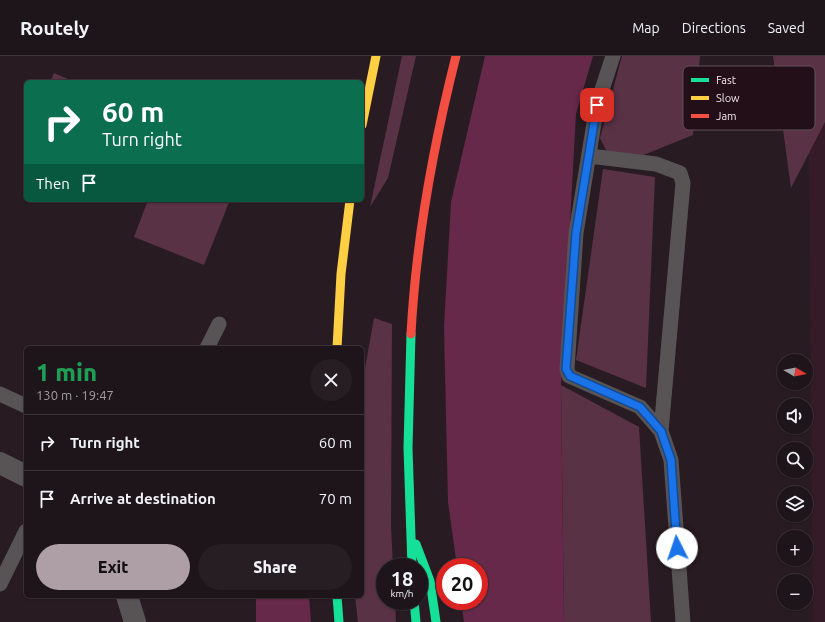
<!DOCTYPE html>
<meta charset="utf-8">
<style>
:root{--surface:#1e151a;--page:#261e23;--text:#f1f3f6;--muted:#a19fa2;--line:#3c3439;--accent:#ad9fa5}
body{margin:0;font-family:Ubuntu,sans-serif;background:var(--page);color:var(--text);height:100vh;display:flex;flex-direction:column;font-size:15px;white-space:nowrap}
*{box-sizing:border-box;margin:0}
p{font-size:13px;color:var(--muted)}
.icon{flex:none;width:22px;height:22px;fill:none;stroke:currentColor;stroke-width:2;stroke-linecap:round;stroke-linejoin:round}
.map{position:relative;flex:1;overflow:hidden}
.sheet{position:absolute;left:24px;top:290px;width:340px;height:252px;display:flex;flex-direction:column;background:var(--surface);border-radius:6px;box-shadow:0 1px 3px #0004,0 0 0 1px var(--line)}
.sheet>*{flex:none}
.top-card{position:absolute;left:24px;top:24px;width:340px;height:122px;border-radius:6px;box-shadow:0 1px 3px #0004,0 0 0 1px var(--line);background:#0b6e4f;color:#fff;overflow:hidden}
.needle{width:26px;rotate:100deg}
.fabs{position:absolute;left:777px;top:298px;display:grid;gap:8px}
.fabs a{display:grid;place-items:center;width:36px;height:36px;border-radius:50%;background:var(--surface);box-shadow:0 1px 3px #0004,0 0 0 1px var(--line);font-size:20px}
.speed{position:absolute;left:376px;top:502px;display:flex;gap:8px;font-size:20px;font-weight:700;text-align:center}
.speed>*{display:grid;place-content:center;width:52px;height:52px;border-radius:50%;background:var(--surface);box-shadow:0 1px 3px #0004,0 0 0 1px var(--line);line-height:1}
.speed small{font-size:10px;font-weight:400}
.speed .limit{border:6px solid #d22;background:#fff;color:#111}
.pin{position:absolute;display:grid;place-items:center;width:34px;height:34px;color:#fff;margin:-17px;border-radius:8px;box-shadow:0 2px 6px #0006}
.me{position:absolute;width:44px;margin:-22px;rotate:356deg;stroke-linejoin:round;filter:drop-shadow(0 0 3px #0008)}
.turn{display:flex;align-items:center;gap:14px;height:84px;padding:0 12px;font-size:18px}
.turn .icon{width:52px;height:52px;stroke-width:2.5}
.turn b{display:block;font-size:28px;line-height:34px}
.then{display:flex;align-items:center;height:38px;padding:0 12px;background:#0003;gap:8px;font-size:15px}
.round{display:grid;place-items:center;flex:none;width:42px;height:42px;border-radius:21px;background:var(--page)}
.summary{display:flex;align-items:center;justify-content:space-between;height:68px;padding:0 12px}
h1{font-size:24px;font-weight:800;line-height:30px;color:#1e9e55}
.cta{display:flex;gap:8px;margin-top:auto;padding:8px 12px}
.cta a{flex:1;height:46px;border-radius:24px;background:var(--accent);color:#111;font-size:16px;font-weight:800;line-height:46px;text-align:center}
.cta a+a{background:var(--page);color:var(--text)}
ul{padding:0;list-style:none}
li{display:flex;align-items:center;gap:12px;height:56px;padding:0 12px;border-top:1px solid var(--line)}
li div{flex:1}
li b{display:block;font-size:15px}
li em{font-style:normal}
header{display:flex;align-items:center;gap:24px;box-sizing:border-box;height:56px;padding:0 20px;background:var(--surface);border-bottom:1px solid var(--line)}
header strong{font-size:19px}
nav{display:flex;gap:22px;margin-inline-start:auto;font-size:14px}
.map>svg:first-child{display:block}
.built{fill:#341b27}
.green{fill:#593245}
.forest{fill:#662949}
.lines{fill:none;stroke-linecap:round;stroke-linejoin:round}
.lane{stroke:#585456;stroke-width:15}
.street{stroke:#585456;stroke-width:22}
.fast{stroke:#16e098;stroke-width:9}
.slow{stroke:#ffcf43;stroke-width:9}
.jam{stroke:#f24e42;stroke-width:9}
.route-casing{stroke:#114b97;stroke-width:10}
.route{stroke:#1a73e8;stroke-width:7}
.key{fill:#220f18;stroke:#615058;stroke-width:1}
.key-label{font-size:11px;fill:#f5e6ec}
</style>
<header>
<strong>Routely</strong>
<nav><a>Map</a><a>Directions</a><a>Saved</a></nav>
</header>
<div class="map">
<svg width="825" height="566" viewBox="0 0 825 566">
<rect width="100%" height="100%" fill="#281c22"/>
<path class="built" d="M808,0H825V566H813Z"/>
<path class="green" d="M402,0H416L388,122L370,151Z
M622,0H700L693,79L641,100H609L600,82Z
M773,0H825V66L791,132Z
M54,17L75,26H50Z
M603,113L655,121L646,332L576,304Z
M148,144H230L204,209L134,181Z
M374,262L392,268L391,470L393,511H385V545H395L396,566H358L355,540H362V329Z
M561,329L639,371L651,566H564Z"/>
<path class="forest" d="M485,0H593L576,58L561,329L564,566H464L461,545H479V511H457L448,446L444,271L451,146Z
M256,540H309L311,566H256Z"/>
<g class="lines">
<path class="lane" d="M613,0L597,49L576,177L567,313L569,320L640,351L661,375L671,404L683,566
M589,100L656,108L680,117L683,127L661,375
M207,292L219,268
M0,338L26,350
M0,528L26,475"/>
<path class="street" d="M0,407L26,420
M127,540L135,566"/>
<path class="fast" d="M411,278L408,392L412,511
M416,488L430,525L436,566
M337,540L339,566
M414,545L416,566"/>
<path class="slow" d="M362,69L376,0
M337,292L341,218L350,144"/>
<path class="jam" d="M411,278C416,183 433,91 456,0"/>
</g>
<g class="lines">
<g class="route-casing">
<path id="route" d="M597,49L576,177L566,313L570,320L640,351L661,375L671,404L677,492"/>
</g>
<use href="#route" class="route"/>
</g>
<rect x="683" y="10" width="132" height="64" rx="6" class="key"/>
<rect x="691" y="22" width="18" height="4" fill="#16e098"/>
<rect x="691" y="40" width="18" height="4" fill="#ffcf43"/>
<rect x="691" y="58" width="18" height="4" fill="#f24e42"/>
<g class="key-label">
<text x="716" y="28">Fast</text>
<text x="716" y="46">Slow</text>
<text x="716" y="64">Jam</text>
</g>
</svg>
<div class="fabs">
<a><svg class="needle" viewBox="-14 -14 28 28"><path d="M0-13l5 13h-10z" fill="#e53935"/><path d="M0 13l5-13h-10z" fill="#a19fa2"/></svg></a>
<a><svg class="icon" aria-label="sound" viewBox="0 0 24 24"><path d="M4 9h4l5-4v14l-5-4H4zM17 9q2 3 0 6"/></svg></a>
<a><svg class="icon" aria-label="search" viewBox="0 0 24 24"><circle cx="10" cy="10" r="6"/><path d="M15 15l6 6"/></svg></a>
<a><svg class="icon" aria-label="layers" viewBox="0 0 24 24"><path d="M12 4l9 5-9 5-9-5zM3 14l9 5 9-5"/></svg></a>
<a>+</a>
<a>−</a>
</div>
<div class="speed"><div>18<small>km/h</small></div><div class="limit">20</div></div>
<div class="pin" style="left:597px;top:49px;background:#d93025"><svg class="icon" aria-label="arrive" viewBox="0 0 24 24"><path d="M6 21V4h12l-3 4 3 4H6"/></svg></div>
<svg class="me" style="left:677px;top:492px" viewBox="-20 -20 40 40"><circle r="19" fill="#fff"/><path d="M0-13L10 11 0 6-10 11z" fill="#1a73e8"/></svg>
<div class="top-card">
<div class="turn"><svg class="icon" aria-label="right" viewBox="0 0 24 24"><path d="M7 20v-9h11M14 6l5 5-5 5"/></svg><div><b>60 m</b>Turn right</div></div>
<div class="then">Then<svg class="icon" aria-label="arrive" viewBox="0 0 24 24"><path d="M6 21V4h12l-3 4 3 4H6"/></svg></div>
</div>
<section class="sheet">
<div class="summary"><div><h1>1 min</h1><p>130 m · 19:47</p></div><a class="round"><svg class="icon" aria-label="close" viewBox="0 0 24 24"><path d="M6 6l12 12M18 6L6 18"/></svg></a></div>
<ul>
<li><svg class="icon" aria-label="right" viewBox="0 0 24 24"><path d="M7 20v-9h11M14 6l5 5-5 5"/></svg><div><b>Turn right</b></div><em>60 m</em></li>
<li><svg class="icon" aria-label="arrive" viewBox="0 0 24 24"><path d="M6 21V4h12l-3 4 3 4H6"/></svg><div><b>Arrive at destination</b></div><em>70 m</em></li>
</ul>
<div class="cta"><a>Exit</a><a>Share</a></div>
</section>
</div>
